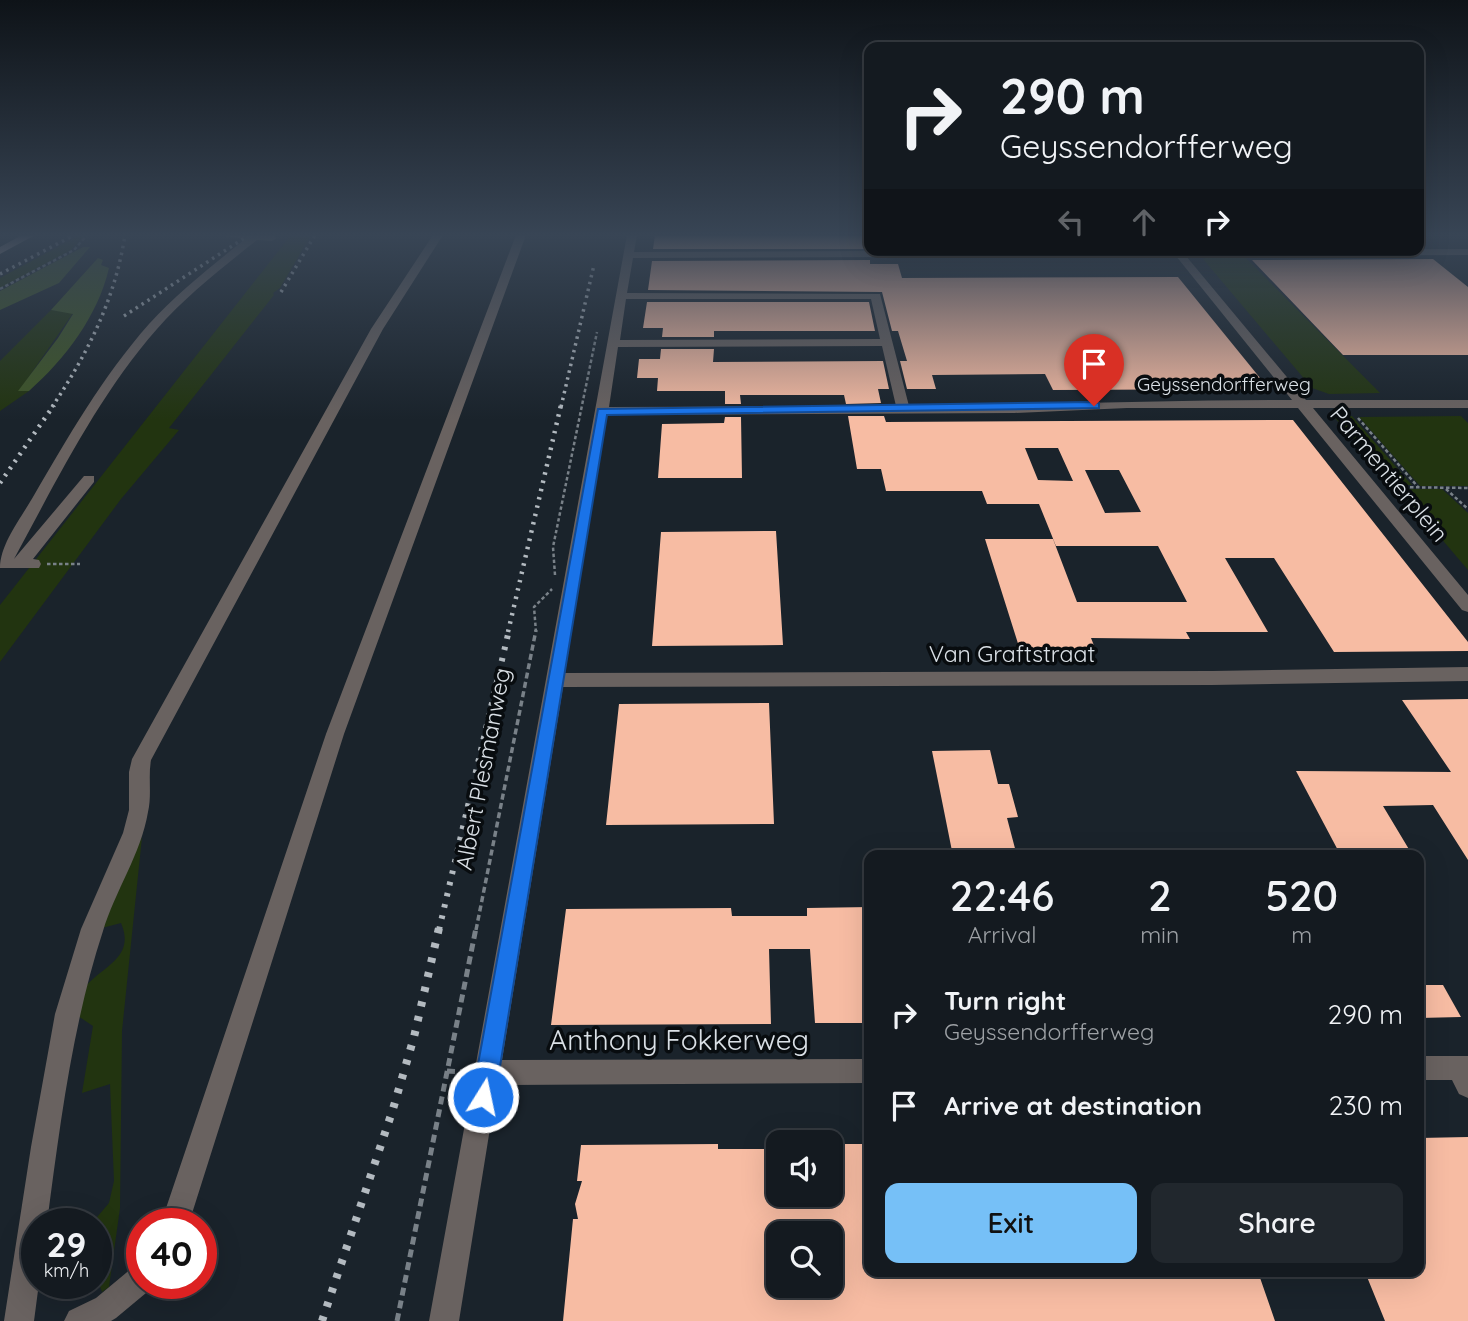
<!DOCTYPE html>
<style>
:root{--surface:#141a20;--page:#21272d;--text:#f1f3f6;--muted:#9da1a5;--line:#33383e;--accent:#76c0f7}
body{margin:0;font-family:Quicksand,sans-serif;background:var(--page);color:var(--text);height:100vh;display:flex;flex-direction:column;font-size:26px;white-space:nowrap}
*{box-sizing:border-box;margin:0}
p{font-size:23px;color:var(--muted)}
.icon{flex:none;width:38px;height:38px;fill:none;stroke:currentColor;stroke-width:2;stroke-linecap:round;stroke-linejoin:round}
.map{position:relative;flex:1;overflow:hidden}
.drawer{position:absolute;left:864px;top:850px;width:560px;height:427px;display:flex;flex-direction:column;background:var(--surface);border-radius:14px;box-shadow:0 7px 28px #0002,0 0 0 2px var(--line)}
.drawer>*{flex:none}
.banner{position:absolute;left:864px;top:42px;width:560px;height:214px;border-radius:14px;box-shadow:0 7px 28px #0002,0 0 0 2px var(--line);background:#141a20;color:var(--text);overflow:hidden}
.fabs{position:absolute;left:766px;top:1130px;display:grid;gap:14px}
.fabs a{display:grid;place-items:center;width:77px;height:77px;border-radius:14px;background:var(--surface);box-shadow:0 7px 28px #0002,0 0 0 2px var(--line);font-size:35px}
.speed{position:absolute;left:21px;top:1208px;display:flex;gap:14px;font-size:35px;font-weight:700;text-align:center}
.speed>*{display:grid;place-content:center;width:91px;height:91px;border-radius:50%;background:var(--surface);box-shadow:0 7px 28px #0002,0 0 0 2px var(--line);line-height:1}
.speed small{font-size:18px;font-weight:400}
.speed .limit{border:10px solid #d22;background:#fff;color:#111}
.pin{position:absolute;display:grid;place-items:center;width:60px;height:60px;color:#fff;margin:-72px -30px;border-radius:50% 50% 50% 0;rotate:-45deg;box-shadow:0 0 7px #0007}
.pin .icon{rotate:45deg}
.me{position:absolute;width:77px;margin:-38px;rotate:10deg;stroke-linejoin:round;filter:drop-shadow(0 0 5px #0008)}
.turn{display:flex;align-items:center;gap:24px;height:147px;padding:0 21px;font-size:32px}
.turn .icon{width:91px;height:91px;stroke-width:2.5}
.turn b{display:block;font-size:49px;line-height:60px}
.lanes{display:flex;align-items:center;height:66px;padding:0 21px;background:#0003;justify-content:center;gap:35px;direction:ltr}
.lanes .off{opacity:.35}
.eta{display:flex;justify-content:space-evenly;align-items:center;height:119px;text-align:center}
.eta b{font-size:42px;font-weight:600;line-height:49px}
.button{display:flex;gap:14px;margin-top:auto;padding:14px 21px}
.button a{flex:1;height:80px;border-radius:14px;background:var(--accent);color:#111;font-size:28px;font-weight:600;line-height:80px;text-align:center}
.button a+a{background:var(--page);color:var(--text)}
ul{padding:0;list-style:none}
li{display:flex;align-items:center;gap:21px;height:91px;padding:0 21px}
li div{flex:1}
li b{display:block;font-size:26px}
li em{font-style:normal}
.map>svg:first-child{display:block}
.green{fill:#223410}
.forest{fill:#3e5526}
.building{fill:#f7bca3;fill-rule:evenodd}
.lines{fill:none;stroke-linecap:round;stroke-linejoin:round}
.path-far2{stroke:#798188;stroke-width:2.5;stroke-dasharray:3.5 2.5;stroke-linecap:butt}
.path-far1{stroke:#798188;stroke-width:3.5;stroke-dasharray:6 3.5;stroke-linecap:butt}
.path{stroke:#798188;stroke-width:5;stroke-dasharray:8 5;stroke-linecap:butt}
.minor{fill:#696260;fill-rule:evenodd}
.major{fill:#b1a29f;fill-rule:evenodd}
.rail-far3{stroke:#b3bac0;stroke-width:3.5;stroke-dasharray:2.5 4.5;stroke-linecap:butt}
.rail-far2{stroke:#b3bac0;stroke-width:4.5;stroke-dasharray:2.5 6;stroke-linecap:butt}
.rail-far1{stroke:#b3bac0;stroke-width:6;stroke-dasharray:3.5 8;stroke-linecap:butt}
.rail{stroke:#b3bac0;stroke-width:8;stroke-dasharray:5 10;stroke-linecap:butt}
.route{fill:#1a73e8;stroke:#114b97;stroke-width:2}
.labels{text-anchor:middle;stroke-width:7;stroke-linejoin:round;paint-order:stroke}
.far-street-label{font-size:19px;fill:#dae0e6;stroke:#080c0f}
.street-label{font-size:23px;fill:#dae0e6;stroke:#080c0f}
.near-street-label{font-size:28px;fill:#dae0e6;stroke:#080c0f}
</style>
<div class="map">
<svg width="1468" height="1321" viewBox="0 0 1468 1321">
<rect width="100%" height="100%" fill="#1a232b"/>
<path class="green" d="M80,235H84L71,250L0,288V278Z
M291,235H311L280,288L273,293L274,295L169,428L179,430L121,499L0,662V605Z
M1208,257H1245L1380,393L1329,394L1312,388L1203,259Z
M51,310L73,313L19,391H29L0,411V361Z
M1352,416L1412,485H1395L1334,417Z
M1461,416L1468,423V486H1420L1359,417Z
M1399,489H1442L1468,513V570Z
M142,837L122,1031L120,1208L109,1287L102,1292L96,1275V1223H92L109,1203L114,1181L110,1084L82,1093L93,1026L75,1014C77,1006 78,995 84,988C102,966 136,958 121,923L102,928Z"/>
<path class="forest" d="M83,247H90L59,283L0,310V291Z
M98,258L103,260L101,265L109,268C98,316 65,359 29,391H18L58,338L73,314L51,310Z"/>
<path class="building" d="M655,235H870V249H653Z
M1433,259L1468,287V355H1343L1252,260Z
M870,260V264H898L902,278L1178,277L1269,389L1053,390L1045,374L932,375L936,389H907L900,361H907L898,331H892L882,292L648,290L652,261Z
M647,302H869L875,331H714V337H662L663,328H643Z
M661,349H714L713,362L883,361L889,389H878L881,403L846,404L844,395H740L741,404H725V391H657L658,378H637L639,359H660Z
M848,416H884L886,422L1293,420L1468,642V651L1334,652L1274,558H1225L1268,632H1186L1190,639L1091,638L1097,653H1021L985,539H1053L1077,602H1187L1158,546H1056L1039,504H987L982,491H886L881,469H857ZM1025,448H1058L1073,481L1038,480ZM1085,470H1119L1141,512L1105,513Z
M725,417H741L742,478H658L662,424L724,423Z
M776,531L783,645L652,646L661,532Z
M1468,699V860L1433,805L1383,806L1413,856H1341L1296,771L1451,772L1402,700Z
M769,703L774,824L606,825L619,704Z
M990,750L998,784H1009L1018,817L1007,818L1017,856H953L932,751Z
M870,907V1023H815L810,949H769L771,1024L551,1025L566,909L731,908L732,916H807V908Z
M1419,985H1443L1461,1017L1419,1018Z
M1468,1137V1321H1385L1365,1272H1419V1138Z
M718,1144V1149H779V1195H831V1144H870V1272H1258L1275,1321H563L573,1219H578L575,1204L582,1181H577L581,1145ZM779,1234H831V1286H779Z"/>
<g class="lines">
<path class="path-far2" d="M0,289L74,250L87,235
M1358,418L1418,487
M1392,487L1468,488
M1446,489L1468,509
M47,564H80
M555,575L553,547L597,332
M536,632L534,607L552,589"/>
<path class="path-far1" d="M476,930L536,630"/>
<path class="path" d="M447,1071L466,1072
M397,1321L476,928"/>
<path class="minor" d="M217,235H272L277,238L272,241L257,240C222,268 187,295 157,329C98,396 57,480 14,559L84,476H94V482L33,559L39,560L41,564L39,568H0C0,544 21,518 33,497C68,437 103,376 149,324C178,292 212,266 245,239Z
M433,235H443L383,329L151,760C148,777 152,795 148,812C141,854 115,891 103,931C72,1026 60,1125 47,1223H37V1283H39L34,1321H4L31,1147L55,1014L81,929L123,833L129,810V772L132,759L371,329Z
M516,235H526L344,734L189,1223H161L326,734Z
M627,235H637L634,252L1468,249V255L1186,256L1306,400H1468V408H1313L1468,595V612L1462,610L1298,408H1127L1014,413L607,415L565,673L1212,671L1468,667V681L1212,685L563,687L502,1060L870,1059V1083L497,1085L459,1321H429ZM1176,256L1292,400C1164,400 1037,405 909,406L880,294L627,293L633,258ZM626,299H871L880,339L620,340ZM882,346L896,406L609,407L618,347Z
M1419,1056H1468V1098L1459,1094L1452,1080H1419Z
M142,1264V1283H154L152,1288L116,1318L111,1321H64L69,1311L96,1298L132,1268Z"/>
<path class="major" d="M22,235H35L0,254V247Z"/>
<path class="rail-far3" d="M0,274L74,235
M281,292L315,235
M124,316L249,235
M52,407C88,353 115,299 125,235
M561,407L594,265"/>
<path class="rail-far2" d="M0,483L54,405
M508,632L561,405"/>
<path class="rail-far1" d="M439,930L509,630"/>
<path class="rail" d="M322,1321L393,1109L414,1037L439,928"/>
</g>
<linearGradient id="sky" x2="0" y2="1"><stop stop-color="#0e1318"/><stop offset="0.56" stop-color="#384555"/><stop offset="1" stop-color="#384555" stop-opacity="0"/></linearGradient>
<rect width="1468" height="420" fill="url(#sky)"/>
<path class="route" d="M1094,402L1099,403V408L607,415L495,1097L492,1106L483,1109L475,1106L472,1097L598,409Z"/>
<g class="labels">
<g class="far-street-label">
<text x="1224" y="391">Geyssendorfferweg</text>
</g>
<g class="street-label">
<text transform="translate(1389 474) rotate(50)" y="8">Parmentierplein</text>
<text x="1012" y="662">Van Graftstraat</text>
<text transform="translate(483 769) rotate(-79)" y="8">Albert Plesmanweg</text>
</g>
<g class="near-street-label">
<text x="679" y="1050">Anthony Fokkerweg</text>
</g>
</g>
</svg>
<div class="fabs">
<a><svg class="icon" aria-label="sound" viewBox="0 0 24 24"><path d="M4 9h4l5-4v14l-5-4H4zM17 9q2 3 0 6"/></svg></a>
<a><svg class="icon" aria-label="search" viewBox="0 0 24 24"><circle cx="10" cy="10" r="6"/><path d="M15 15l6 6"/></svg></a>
</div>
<div class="speed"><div>29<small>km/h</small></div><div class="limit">40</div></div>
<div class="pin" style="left:1094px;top:406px;background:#d93025"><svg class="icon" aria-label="arrive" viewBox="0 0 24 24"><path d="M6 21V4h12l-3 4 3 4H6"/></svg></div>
<svg class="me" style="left:483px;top:1097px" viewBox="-20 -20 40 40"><circle r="17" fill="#1a73e8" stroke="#fff" stroke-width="3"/><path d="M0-11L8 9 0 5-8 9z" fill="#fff"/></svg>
<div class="banner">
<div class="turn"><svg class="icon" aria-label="right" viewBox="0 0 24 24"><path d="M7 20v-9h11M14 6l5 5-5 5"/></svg><div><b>290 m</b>Geyssendorfferweg</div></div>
<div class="lanes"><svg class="icon off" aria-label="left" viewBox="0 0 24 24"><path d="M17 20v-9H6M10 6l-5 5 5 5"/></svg><svg class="icon off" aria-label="ahead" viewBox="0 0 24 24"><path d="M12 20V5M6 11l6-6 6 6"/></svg><svg class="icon" aria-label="right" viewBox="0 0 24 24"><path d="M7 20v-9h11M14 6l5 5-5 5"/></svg></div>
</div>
<section class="drawer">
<div class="eta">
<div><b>22:46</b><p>Arrival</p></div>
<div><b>2</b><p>min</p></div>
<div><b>520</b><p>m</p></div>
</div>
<ul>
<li><svg class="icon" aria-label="right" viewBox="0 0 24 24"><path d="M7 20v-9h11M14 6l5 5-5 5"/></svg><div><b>Turn right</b><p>Geyssendorfferweg</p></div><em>290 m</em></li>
<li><svg class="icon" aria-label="arrive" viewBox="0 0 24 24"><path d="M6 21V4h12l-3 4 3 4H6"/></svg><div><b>Arrive at destination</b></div><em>230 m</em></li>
</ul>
<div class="button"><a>Exit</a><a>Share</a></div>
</section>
</div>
